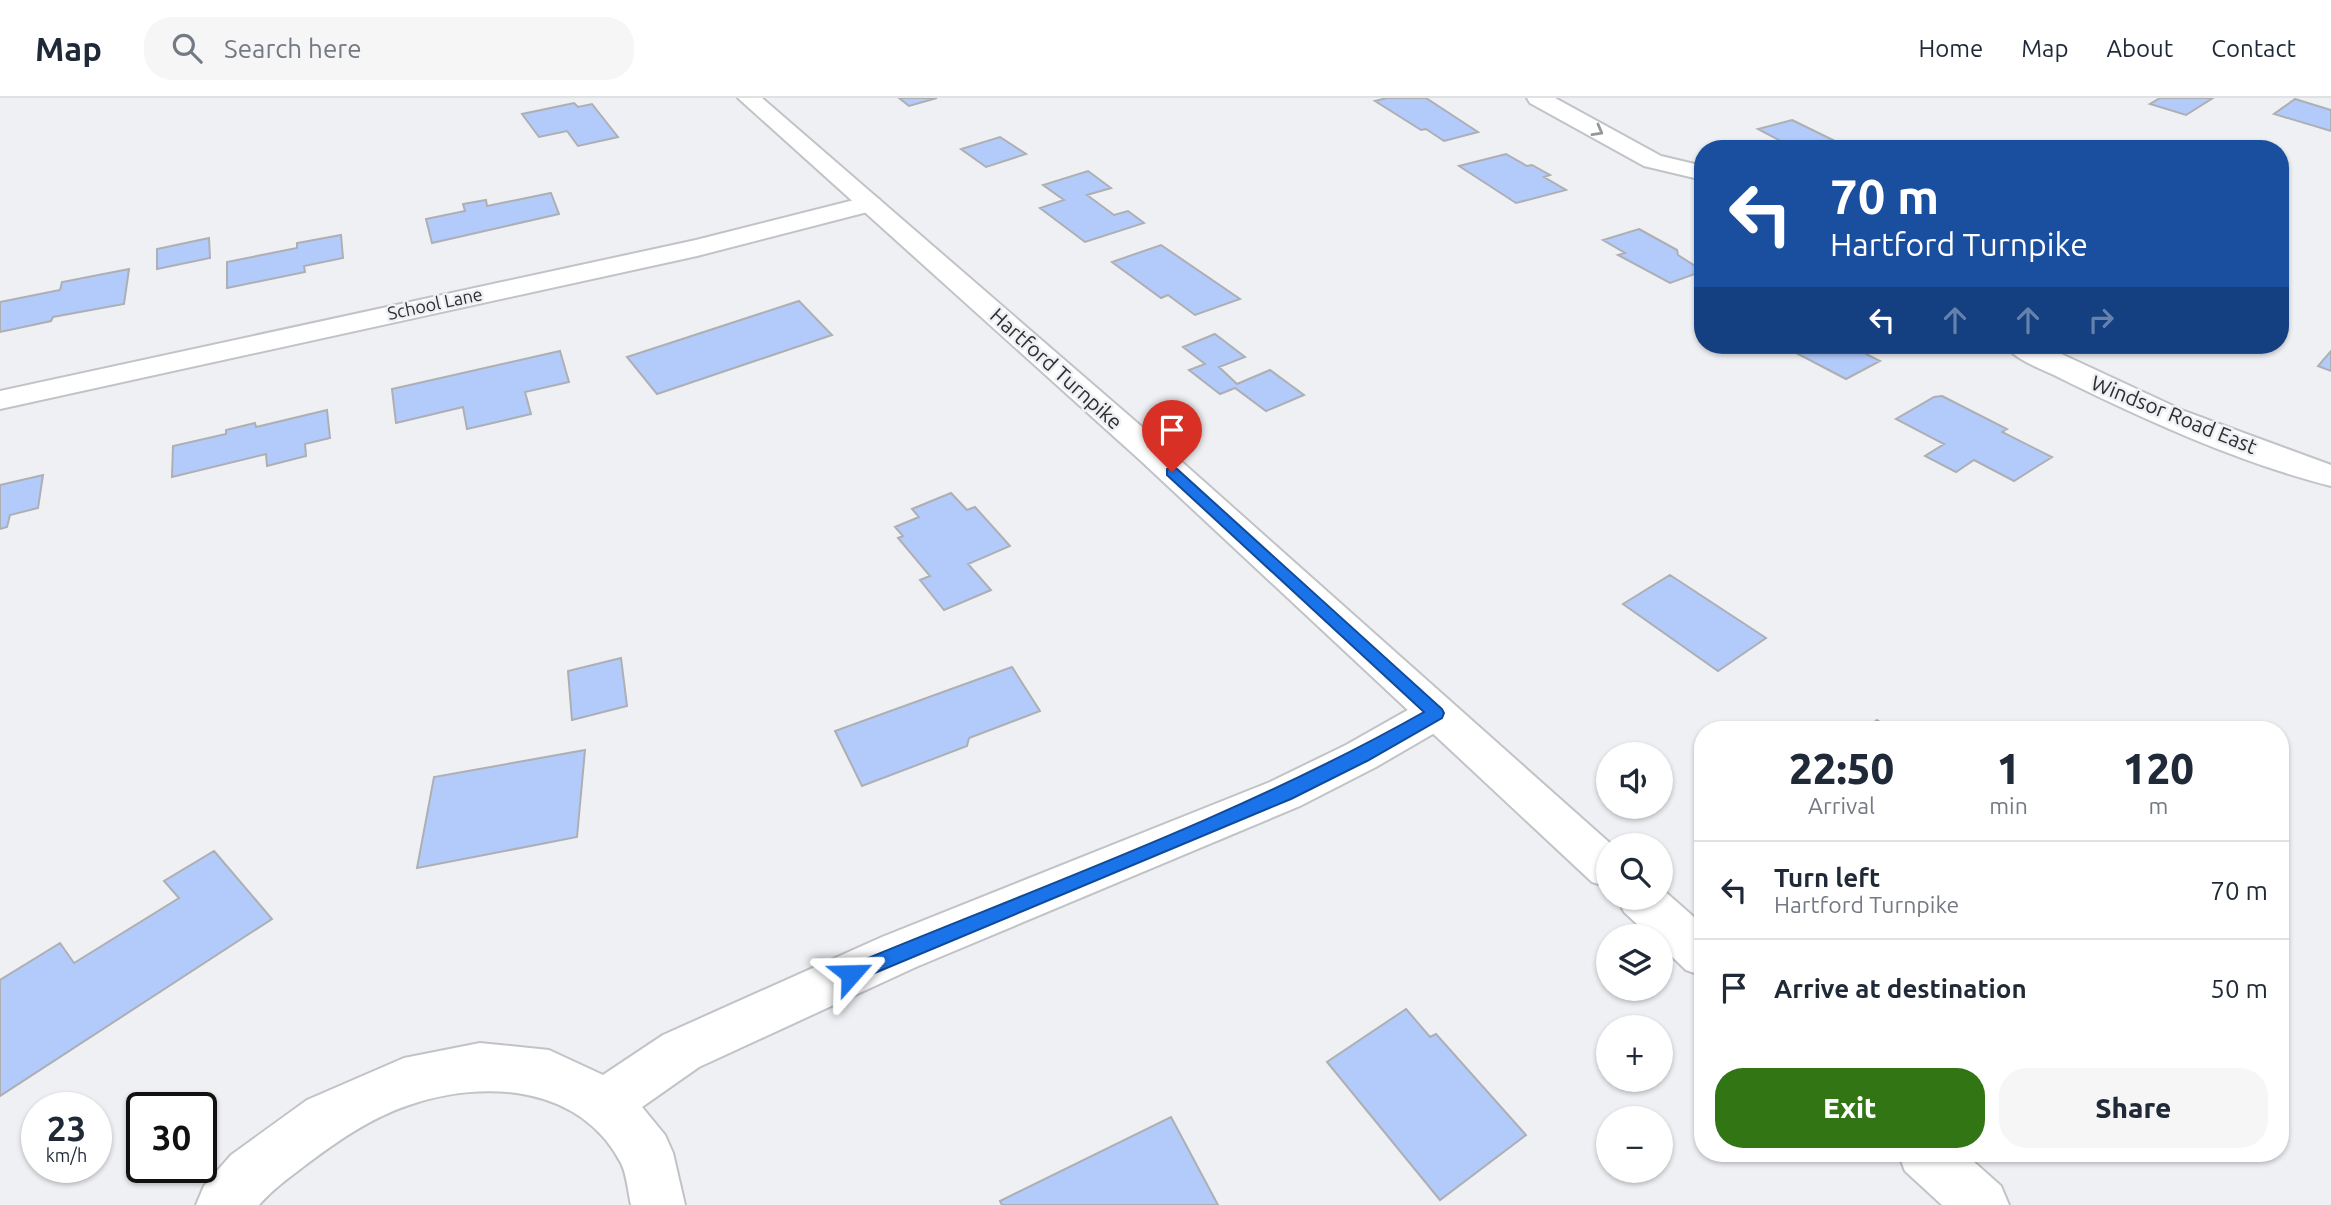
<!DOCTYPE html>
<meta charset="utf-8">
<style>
:root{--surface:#fff;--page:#f6f6f7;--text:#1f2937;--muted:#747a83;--line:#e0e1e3;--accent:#327514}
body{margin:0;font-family:Ubuntu,sans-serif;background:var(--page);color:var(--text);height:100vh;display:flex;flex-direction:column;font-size:26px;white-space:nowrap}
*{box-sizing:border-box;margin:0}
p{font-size:23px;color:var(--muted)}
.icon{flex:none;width:38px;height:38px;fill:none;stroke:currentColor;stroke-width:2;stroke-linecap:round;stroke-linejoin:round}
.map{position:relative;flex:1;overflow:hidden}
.sheet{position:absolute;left:1694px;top:623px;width:595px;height:441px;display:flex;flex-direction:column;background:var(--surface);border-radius:28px;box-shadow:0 2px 5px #0004}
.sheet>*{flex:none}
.banner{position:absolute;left:1694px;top:42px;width:595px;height:214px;border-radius:28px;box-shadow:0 2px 5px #0004;background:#1a4fa0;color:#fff;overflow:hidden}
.controls{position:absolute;left:1596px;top:644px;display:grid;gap:14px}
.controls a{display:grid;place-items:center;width:77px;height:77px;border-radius:50%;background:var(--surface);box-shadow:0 2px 5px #0004;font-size:35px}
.speed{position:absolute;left:21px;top:994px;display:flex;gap:14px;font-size:35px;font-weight:700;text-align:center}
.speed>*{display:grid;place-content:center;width:91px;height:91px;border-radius:50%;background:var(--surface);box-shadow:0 2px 5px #0004;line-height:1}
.speed small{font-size:18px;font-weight:400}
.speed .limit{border:4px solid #111;border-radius:10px;background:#fff;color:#111}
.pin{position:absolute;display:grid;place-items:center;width:60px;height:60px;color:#fff;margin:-72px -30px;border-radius:50% 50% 50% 0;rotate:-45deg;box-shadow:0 0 7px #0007}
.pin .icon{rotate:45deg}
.me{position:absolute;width:77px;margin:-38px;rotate:65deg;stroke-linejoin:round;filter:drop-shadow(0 0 5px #0008)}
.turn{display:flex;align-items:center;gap:24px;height:147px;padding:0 21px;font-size:32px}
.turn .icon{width:91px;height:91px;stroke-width:2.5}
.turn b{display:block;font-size:49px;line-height:60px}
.lanes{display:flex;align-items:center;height:66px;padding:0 21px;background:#0003;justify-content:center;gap:35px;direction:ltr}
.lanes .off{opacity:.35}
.eta{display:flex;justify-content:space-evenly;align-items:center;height:119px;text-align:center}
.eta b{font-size:42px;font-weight:800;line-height:49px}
.button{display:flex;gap:14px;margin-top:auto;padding:14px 21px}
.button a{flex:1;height:80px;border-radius:28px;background:var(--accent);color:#fff;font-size:28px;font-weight:800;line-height:80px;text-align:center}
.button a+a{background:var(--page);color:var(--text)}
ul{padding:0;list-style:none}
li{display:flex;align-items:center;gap:21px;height:98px;padding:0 21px;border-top:2px solid var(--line)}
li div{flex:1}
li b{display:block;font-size:26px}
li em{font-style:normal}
header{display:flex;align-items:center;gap:42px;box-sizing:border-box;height:98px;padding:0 35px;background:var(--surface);border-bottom:2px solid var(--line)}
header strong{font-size:33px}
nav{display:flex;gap:38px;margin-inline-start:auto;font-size:24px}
.search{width:490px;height:63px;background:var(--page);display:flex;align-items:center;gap:18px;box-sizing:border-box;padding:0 24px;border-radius:28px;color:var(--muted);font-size:26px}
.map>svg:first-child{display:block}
.building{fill:#b3cbfb;stroke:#adafb3;stroke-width:2}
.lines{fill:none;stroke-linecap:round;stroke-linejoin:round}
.minor-casing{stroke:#c1c3c7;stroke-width:4}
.secondary-casing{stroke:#c1c3c7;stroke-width:4}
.minor{fill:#fff;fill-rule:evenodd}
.secondary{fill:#fff;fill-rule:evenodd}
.oneway{stroke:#969798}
.route{fill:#1a73e8;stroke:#114b97;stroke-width:2}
.labels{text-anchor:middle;stroke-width:5;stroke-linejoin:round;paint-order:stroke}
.far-street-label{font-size:18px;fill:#2e2f30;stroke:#eef0f4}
.street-label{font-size:21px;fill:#2e2f30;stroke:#eef0f4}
</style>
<header>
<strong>Map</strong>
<div class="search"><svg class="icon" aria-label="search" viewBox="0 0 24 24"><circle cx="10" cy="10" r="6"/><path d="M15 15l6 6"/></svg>Search here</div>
<nav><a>Home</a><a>Map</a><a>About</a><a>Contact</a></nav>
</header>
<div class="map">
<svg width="2331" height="1107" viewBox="0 0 2331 1107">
<rect width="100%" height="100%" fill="#eef0f4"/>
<path class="building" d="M899,0H937L909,8Z
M1387,0H1426L1478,34L1444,43L1426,31L1421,32L1375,3Z
M2160,0H2213L2186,17L2150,6Z
M2295,1L2331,12V33L2274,16Z
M574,5L578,9L592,6L618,39L578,48L567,33L539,39L522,16Z
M1792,22L1835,43L1828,44L1841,51H1796L1758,31Z
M1000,39L1026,56L986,69L961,51Z
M1506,56L1527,68L1532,67L1550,77L1544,79L1566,92L1516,105L1459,68Z
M1088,73L1111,90L1087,97L1114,117L1128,113L1144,125L1085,144L1040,110L1064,102L1043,87Z
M551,95L559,116L432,145L426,121L465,113L463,106L486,102L487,108Z
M1639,131L1677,152L1678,157L1703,173L1670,185L1618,157L1625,155L1603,142Z
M341,137L343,160L304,168L305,174L227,190V164L297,150V145Z
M209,140L210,160L157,171V151Z
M1161,147L1240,201L1195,217L1168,197L1161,200L1112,164Z
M129,171L124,206L53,219L51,223L0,234V204L60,192L62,184Z
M799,203L832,237L657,296L627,259Z
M1215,236L1245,259L1219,269L1237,286L1270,272L1304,297L1266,313L1235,290L1220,296L1189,272L1205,266L1183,249Z
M1781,247H1849L1880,263L1846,281Z
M560,253L569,284L525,294L531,316L467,331L463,309L396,325L392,291Z
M2331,253V273L2318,268Z
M1942,298L2007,331L2002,334L2052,359L2014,383L1974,362L1956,374L1925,358L1944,346L1896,321L1934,299Z
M327,312L330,340L305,346L306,358L267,368L266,356L172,379L173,348L226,336V332L255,325L256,329Z
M43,377L38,410L10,417L7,429L0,431V387Z
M951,395L967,412L975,409L1010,448L968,466L991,492L944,512L920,482L930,478L898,440L903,438L895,429L919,419L912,411Z
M1670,477L1766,540L1718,573L1623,506Z
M621,560L627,608L572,622L568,573Z
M1012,569L1040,613L969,640L967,648L862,688L835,633Z
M1877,622L1892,632H1864Z
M585,652L577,739L417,770L434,679Z
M214,753L272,821L0,998V882L60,845L74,865L179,800L164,783Z
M1406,911L1430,939L1436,936L1526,1037L1440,1102L1327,964Z
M1171,1019L1218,1107H1002L1000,1103Z"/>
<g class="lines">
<g class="minor-casing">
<path id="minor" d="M1527,0H1555L1661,58L1703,68V82L1644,68L1530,5Z
M870,98L879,101L883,106L879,111L697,158L0,311V293L696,142Z
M2005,247H2042L2184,313L2331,367V388C2240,365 2145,322 2060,280C2043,271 2016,263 2005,247Z
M1436,600L1450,604L1456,615L1450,626L1376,669L1300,708L916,869L699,969L642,1009L665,1037L673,1055L685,1107H631C628,1094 627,1077 621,1065C580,987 484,981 409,1007C370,1020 336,1044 303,1069C287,1081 272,1092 259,1107H196L204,1088L231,1057L307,1002L404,960L480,945L549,952L603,977L663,937L882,839L1270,684L1346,647L1422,604Z"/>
</g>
<g class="secondary-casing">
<path id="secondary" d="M738,0H762L1164,348L1612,747H1608V789L1592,784L1140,362Z
M1661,790L1703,827V878L1686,872L1661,848V838H1650L1624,814L1617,800H1661Z
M1898,1055H1964L2001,1088L2009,1107H1942L1905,1073Z"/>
</g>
<use href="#minor" class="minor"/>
<use href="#secondary" class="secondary"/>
</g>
<defs><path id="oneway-chevron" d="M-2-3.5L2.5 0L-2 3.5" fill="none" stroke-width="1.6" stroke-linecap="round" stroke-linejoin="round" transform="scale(1.75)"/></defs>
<use class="oneway" href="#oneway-chevron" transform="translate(1598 33) rotate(29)"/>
<path class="route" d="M1172,370L1177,371L1442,611L1444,615L1442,620L1367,663L1291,701L858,882L851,884L844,882L841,876L844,870C1039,789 1240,718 1424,614L1167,377V371Z"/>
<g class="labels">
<g class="far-street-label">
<text transform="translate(435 206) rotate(-12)" y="6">School Lane</text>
</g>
<g class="street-label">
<text transform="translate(1056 271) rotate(42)" y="7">Hartford Turnpike</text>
<text transform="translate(2174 317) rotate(22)" y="7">Windsor Road East</text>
</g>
</g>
</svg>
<div class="controls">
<a><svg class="icon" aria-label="sound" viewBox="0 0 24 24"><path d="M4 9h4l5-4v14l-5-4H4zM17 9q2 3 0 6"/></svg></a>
<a><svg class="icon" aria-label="search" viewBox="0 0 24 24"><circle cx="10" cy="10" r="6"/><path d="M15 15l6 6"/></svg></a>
<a><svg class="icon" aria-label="layers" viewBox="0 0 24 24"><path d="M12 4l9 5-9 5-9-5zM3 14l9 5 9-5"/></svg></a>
<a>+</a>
<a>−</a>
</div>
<div class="speed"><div>23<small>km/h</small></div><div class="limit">30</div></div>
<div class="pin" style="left:1172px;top:374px;background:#d93025"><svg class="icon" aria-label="arrive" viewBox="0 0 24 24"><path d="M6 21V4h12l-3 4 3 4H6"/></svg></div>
<svg class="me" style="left:851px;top:876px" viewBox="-20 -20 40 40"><path d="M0-17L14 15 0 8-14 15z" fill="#1a73e8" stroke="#fff" stroke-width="4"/></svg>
<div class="banner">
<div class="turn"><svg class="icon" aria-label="left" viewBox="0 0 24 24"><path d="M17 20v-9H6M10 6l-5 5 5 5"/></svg><div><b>70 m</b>Hartford Turnpike</div></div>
<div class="lanes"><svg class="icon" aria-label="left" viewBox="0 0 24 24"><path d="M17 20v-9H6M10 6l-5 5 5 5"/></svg><svg class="icon off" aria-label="ahead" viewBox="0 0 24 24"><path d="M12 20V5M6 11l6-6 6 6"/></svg><svg class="icon off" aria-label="ahead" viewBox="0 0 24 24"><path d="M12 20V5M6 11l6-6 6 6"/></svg><svg class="icon off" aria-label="right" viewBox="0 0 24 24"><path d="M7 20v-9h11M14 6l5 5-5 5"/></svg></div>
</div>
<section class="sheet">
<div class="eta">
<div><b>22:50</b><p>Arrival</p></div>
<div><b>1</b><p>min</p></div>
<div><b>120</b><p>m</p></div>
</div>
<ul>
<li><svg class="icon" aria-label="left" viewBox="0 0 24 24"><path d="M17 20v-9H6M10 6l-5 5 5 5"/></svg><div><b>Turn left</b><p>Hartford Turnpike</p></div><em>70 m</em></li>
<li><svg class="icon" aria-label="arrive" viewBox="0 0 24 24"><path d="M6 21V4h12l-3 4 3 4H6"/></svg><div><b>Arrive at destination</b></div><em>50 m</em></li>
</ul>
<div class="button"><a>Exit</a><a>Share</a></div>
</section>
</div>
